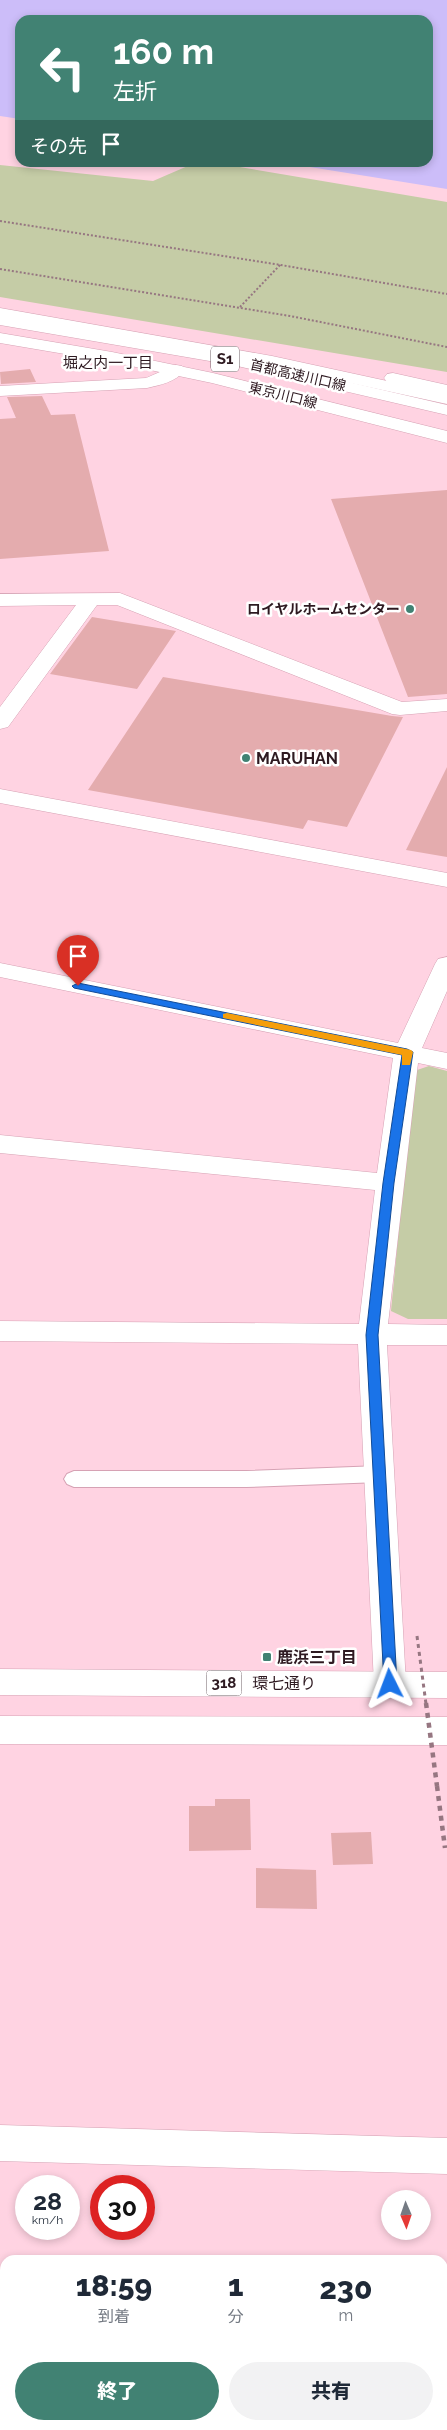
<!DOCTYPE html>
<html lang="ja">
<meta charset="utf-8">
<style>
:root{--surface:#fff;--page:#f2f2f3;--text:#1f2937;--muted:#747a83;--accent:#418273}
body{margin:0;font-family:Raleway,"Noto Sans JP",sans-serif;background:var(--page);color:var(--text);height:100vh;display:flex;flex-direction:column;font-size:19px;white-space:nowrap}
*{box-sizing:border-box;margin:0}
p{font-size:16px;color:var(--muted)}
.icon{flex:none;width:28px;height:28px;fill:none;stroke:currentColor;stroke-width:2;stroke-linecap:round;stroke-linejoin:round}
.map{position:relative;flex:1;overflow:hidden}
.drawer{position:absolute;left:0px;top:2255px;width:448px;height:175px;display:flex;flex-direction:column;background:var(--surface);border-radius:15px 15px 0 0;box-shadow:0 2px 8px #0003}
.drawer>*{flex:none}
.hud{position:absolute;left:15px;top:15px;width:418px;height:152px;border-radius:15px;box-shadow:0 2px 8px #0003;background:#418273;color:#fff;overflow:hidden}
.needle{width:32px;rotate:178deg}
.buttons{position:absolute;left:381px;top:2190px;display:grid;gap:10px}
.buttons a{display:grid;place-items:center;width:50px;height:50px;border-radius:50%;background:var(--surface);box-shadow:0 2px 8px #0003;font-size:25px}
.speed{position:absolute;left:15px;top:2175px;display:flex;gap:10px;font-size:25px;font-weight:700;text-align:center}
.speed>*{display:grid;place-content:center;width:65px;height:65px;border-radius:50%;background:var(--surface);box-shadow:0 2px 8px #0003;line-height:1}
.speed small{font-size:12px;font-weight:400}
.speed .limit{border:8px solid #d22;background:#fff;color:#111}
.pin{position:absolute;display:grid;place-items:center;width:42px;height:42px;color:#fff;margin:-51px -21px;border-radius:50% 50% 50% 0;rotate:-45deg;box-shadow:0 0 5px #0007}
.pin .icon{rotate:45deg}
.me{position:absolute;width:55px;margin:-28px;rotate:357deg;stroke-linejoin:round;filter:drop-shadow(0 0 4px #0008)}
.turn{display:flex;align-items:center;gap:18px;height:105px;padding:0 15px;font-size:22px}
.turn .icon{width:65px;height:65px;stroke-width:2.5}
.turn b{display:block;font-size:35px;line-height:42px}
.then{display:flex;align-items:center;height:48px;padding:0 15px;background:#0003;gap:10px;font-size:19px}
.eta{display:flex;justify-content:space-evenly;align-items:center;height:85px;text-align:center}
.eta b{font-size:30px;font-weight:800;line-height:35px}
.action{display:flex;gap:10px;margin-top:auto;padding:10px 15px}
.action a{flex:1;height:58px;border-radius:30px;background:var(--accent);color:#fff;font-size:20px;font-weight:800;line-height:58px;text-align:center}
.action a+a{background:var(--page);color:var(--text)}
.map>svg:first-child{display:block}
.green{fill:#c5cca6}
.water{fill:#ccbdf9}
.building{fill:#e4acae}
.lines{fill:none;stroke-linecap:round;stroke-linejoin:round}
.lane-casing{stroke:#d6a2b4;stroke-width:2}
.street-casing{stroke:#d6a2b4;stroke-width:1}
.secondary-casing{stroke:#d6a2b4;stroke-width:1}
.primary-casing{stroke:#d6a2b4;stroke-width:1}
.highway-casing{stroke:#d6a2b4;stroke-width:1}
.path-far1{stroke:#967681;stroke-width:2;stroke-dasharray:2 2;stroke-linecap:butt}
.path{stroke:#967681;stroke-width:4.5;stroke-dasharray:5 5;stroke-linecap:butt}
.lane{fill:#fff;fill-rule:evenodd}
.street{fill:#fff;fill-rule:evenodd}
.secondary{fill:#fff;fill-rule:evenodd}
.primary{fill:#fff;fill-rule:evenodd}
.highway{fill:#fff;fill-rule:evenodd}
.path-bridge-far1{stroke:#967681;stroke-width:3;stroke-dasharray:4 4;stroke-linecap:butt}
.path-bridge{stroke:#967681;stroke-width:4.5;stroke-dasharray:5 5;stroke-linecap:butt}
.route{fill:#1a73e8;stroke:#114b97}
.slow{fill:#f59e0b}
.poi-dot{fill:#418273;stroke:#fff;stroke-width:2}
.labels{text-anchor:middle;stroke-width:5;stroke-linejoin:round;paint-order:stroke}
.far-street-label{font-size:14px;fill:#2e1a21;stroke:#fff}
.far-poi-label{font-size:14px;font-weight:bold;fill:#2e1a21;stroke:#fff;text-anchor:end}
.shield{fill:#fff;stroke:#6d5f64;stroke-width:1}
.shield-label{font-size:15px;font-weight:bold;fill:#2e1a21}
.far-neighbourhood-label{font-size:15px;fill:#2e1a21;stroke:#fff}
.poi-label{font-size:16px;font-weight:bold;fill:#2e1a21;stroke:#fff;text-anchor:start}
.street-label{font-size:16px;fill:#2e1a21;stroke:#fff}
</style>
<div class="map">
<svg width="447" height="2430" viewBox="0 0 447 2430">
<rect width="100%" height="100%" fill="#ffd3e2"/>
<path class="green" d="M197,162L216,163L447,202V372L0,297V165L153,181Z
M429,1066L447,1071V1319H408L391,1311L414,1071Z"/>
<path class="water" d="M0,0H447V189L285,163L428,162V20H20V119L0,116Z"/>
<path class="building" d="M30,369L36,382L1,384L0,372Z
M42,396L51,415L75,414L109,551L0,559V419L16,418L7,397Z
M447,490V694L408,697L331,499Z
M92,617L176,631L137,689L50,674Z
M163,677L392,716L403,717L347,827L308,820L303,829L88,790Z
M447,767V857L406,850Z
M215,1799H250L251,1850L189,1851V1806H215Z
M371,1832L373,1864L333,1865L331,1833Z
M256,1868L316,1870L317,1909L256,1908Z"/>
<g class="lines">
<g class="lane-casing">
<path id="lane" d="M380,1466L387,1469L390,1474L387,1479L380,1482L246,1487H74L67,1484L64,1479L67,1474L74,1471H246Z
M447,2280V2306L442,2307V2281Z"/>
</g>
<g class="street-casing">
<path id="street" d="M176,365L182,366L185,370C176,382 160,385 147,388L0,396V386L146,378Z
M120,593L402,702L447,699V711L400,715L392,714L117,605H97L8,727L0,729V707L76,605L0,606V594Z
M447,957V991L422,1048L447,1053V1069L418,1063L388,1324L447,1325V1345H387L406,1684L402,1693L390,1697L378,1693L374,1684L358,1344L0,1341V1321L359,1324L375,1190L0,1153V1135L377,1173L393,1058L0,977V963L398,1043L435,964L438,959Z
M0,2125L447,2138V2174L0,2161Z"/>
</g>
<g class="secondary-casing">
<path id="secondary" d="M0,308L272,356L447,394V404L272,366L0,318Z
M0,333L112,352L213,373L447,431V443L212,383L112,362L0,343Z
M0,789L447,873V887L0,803Z"/>
</g>
<g class="primary-casing">
<path id="primary" d="M0,1669L447,1672V1698L0,1695Z
M0,1716L447,1717V1745L0,1744Z"/>
</g>
<g class="highway-casing">
<path id="highway" d="M0,315L233,355L447,405V415L233,365L0,325Z
M393,373L447,385V395L387,382L384,378L387,374Z"/>
</g>
<path class="path-far1" d="M0,221L281,265L447,294
M0,269L290,316L447,347
M240,307L280,265"/>
<path class="path" d="M437,1786L445,1848"/>
<use href="#lane" class="lane"/>
<use href="#street" class="street"/>
<use href="#secondary" class="secondary"/>
<use href="#primary" class="primary"/>
<use href="#highway" class="highway"/>
<path class="path-bridge-far1" d="M417,1636L426,1704"/>
<path class="path-bridge" d="M426,1703L437,1786"/>
</g>
<path class="route" d="M78,983L407,1049L413,1052L394,1183L378,1335L397,1684L395,1688H386L384,1684L366,1335L383,1183L402,1055L74,988L72,986Z"/>
<path class="slow" d="M227,1013L411,1050L413,1052L410,1065H402V1055L223,1018V1014Z"/>
<g class="poi-dot">
<circle cx="410" cy="609" r="5"/>
<circle cx="246" cy="758" r="5"/>
<rect x="262" y="1652" width="10" height="10" rx="2.5"/>
</g>
<g class="labels">
<g class="far-street-label">
<text transform="translate(298 375) rotate(13)" y="5">首都高速川口線</text>
<text transform="translate(283 395) rotate(14)" y="5">東京川口線</text>
</g>
<g class="far-poi-label">
<text x="400" y="614">ロイヤルホームセンター</text>
</g>
<g class="shield">
<rect x="211" y="346.5" width="28" height="25" rx="4"/>
<rect x="206.5" y="1670.5" width="35" height="25" rx="4"/>
</g>
<g class="shield-label">
<text x="225" y="364">S1</text>
<text x="224" y="1688">318</text>
</g>
<g class="far-neighbourhood-label">
<text x="108" y="368">堀之内一丁目</text>
</g>
<g class="poi-label">
<text x="256" y="764">MARUHAN</text>
<text x="277" y="1663">鹿浜三丁目</text>
</g>
<g class="street-label">
<text x="284" y="1689">環七通り</text>
</g>
</g>
</svg>
<div class="buttons">
<a><svg class="needle" viewBox="-14 -14 28 28"><path d="M0-13l5 13h-10z" fill="#e53935"/><path d="M0 13l5-13h-10z" fill="#747a83"/></svg></a>
</div>
<div class="speed"><div>28<small>km/h</small></div><div class="limit">30</div></div>
<div class="pin" style="left:78px;top:986px;background:#d93025"><svg class="icon" aria-label="arrive" viewBox="0 0 24 24"><path d="M6 21V4h12l-3 4 3 4H6"/></svg></div>
<svg class="me" style="left:390px;top:1684px" viewBox="-20 -20 40 40"><path d="M0-17L14 15 0 8-14 15z" fill="#1a73e8" stroke="#fff" stroke-width="4"/></svg>
<div class="hud">
<div class="turn"><svg class="icon" aria-label="left" viewBox="0 0 24 24"><path d="M17 20v-9H6M10 6l-5 5 5 5"/></svg><div><b>160 m</b>左折</div></div>
<div class="then">その先<svg class="icon" aria-label="arrive" viewBox="0 0 24 24"><path d="M6 21V4h12l-3 4 3 4H6"/></svg></div>
</div>
<section class="drawer">
<div class="eta">
<div><b>18:59</b><p>到着</p></div>
<div><b>1</b><p>分</p></div>
<div><b>230</b><p>m</p></div>
</div>
<div class="action"><a>終了</a><a>共有</a></div>
</section>
</div>
